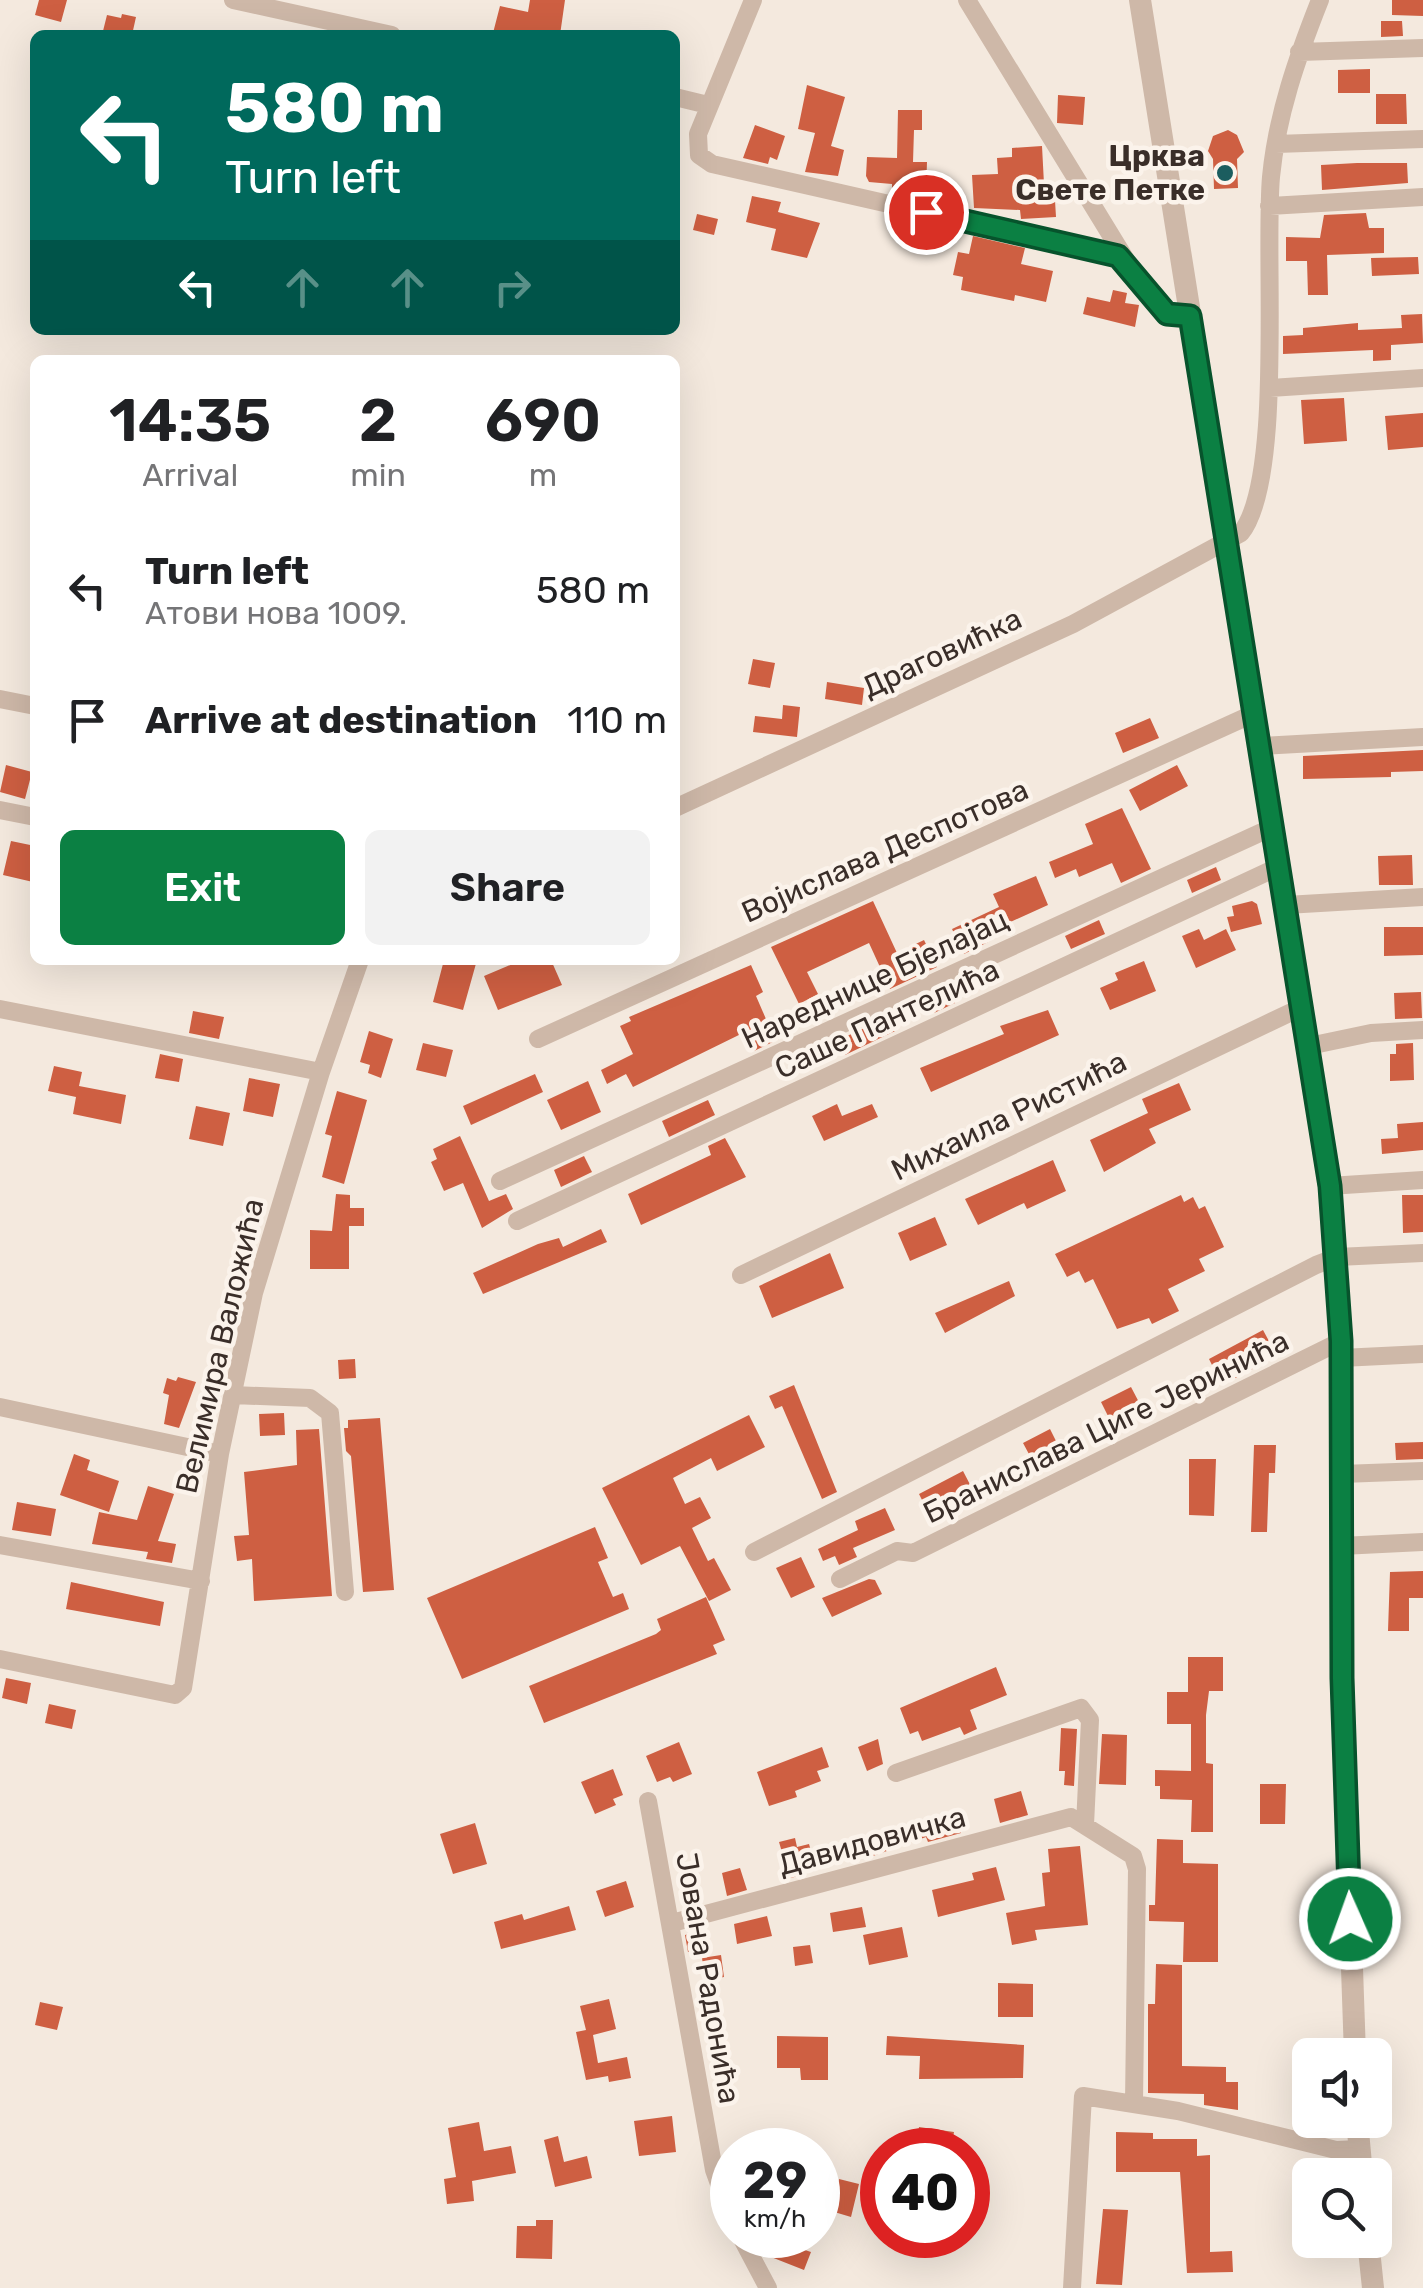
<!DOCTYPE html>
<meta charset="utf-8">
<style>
:root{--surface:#fff;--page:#f2f2f2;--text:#202124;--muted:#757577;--accent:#0b8043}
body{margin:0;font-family:Rubik,sans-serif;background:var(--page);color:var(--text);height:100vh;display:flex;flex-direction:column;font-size:38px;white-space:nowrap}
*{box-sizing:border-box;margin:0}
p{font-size:32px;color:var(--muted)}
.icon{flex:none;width:55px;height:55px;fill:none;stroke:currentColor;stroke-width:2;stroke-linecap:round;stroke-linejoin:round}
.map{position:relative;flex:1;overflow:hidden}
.side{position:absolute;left:30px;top:355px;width:650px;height:610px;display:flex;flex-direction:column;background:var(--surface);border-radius:15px;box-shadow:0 10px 40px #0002}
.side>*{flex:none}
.top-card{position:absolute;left:30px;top:30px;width:650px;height:305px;border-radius:15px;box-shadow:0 10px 40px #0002;background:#00695c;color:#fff;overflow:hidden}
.buttons{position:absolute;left:1292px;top:2038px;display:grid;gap:20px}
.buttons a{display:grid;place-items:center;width:100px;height:100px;border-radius:15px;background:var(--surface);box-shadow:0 10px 40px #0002;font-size:50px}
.speed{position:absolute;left:710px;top:2128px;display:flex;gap:20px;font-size:50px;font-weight:700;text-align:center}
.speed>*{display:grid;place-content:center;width:130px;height:130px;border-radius:50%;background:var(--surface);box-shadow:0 10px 40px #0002;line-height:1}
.speed small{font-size:25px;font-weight:400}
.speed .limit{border:15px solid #d22;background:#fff;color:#111}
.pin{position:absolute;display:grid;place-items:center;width:85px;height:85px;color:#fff;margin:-42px;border:5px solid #fff;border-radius:50%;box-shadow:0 2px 10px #0007}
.me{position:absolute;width:110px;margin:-55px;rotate:358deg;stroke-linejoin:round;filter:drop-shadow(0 0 8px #0008)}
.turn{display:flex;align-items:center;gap:35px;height:210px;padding:0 30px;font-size:45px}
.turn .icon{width:130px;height:130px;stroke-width:2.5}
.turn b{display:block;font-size:70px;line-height:85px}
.lanes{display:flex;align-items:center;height:95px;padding:0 30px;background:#0003;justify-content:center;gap:50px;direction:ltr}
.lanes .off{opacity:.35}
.eta{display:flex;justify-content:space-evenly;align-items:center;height:170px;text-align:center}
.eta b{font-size:60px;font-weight:600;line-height:70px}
.cta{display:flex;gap:20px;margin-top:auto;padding:20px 30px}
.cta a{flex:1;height:115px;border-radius:15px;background:var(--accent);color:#fff;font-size:40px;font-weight:600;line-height:115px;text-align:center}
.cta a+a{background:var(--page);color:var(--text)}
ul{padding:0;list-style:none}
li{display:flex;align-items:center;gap:30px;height:130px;padding:0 30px}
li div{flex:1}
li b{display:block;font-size:38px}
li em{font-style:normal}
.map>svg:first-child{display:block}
.building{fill:#ce5f42}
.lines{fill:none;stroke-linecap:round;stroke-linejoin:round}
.minor{stroke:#ceb8a8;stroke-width:18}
.tertiary{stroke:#ceb8a8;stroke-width:22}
.route-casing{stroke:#07532c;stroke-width:25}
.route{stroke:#0b8043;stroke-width:18}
.poi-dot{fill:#1b5d5f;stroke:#fbf3eb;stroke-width:4}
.labels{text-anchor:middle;stroke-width:9;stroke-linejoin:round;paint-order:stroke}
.poi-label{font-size:30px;font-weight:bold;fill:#3a2e29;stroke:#fbf3eb;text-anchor:end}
.street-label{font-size:30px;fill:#3a2e29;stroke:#fbf3eb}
</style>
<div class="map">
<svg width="1423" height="2288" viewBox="0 0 1423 2288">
<rect width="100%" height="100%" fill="#f4e9de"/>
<path class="building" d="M39,0H67L61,22L35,15Z
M530,0H565L560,35L493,33L500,6L528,12Z
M1392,0H1423V16L1392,15Z
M122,14L136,17L132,35H102L107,15L121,18Z
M1381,21H1402L1403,36L1381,37Z
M1370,69V93H1338V70Z
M807,85L845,97L831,146L844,150L838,176L805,172L815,133L798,129Z
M1376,94H1406L1407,124H1376Z
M1058,95L1085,97L1083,125L1057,123Z
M898,110H922V130H914L913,162H927L926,191H920V196L892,192V184L869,182L866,176L867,157L897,158Z
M755,125L785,136L777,160L770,157L768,164L743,158Z
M1228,130L1237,135L1244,152L1237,159L1238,188L1214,189L1213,159L1208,151L1213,136Z
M1042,146L1044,184H1054L1056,217L1021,219L1020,210L974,208L972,175L998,174L997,158L1012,157V148Z
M1357,163H1407L1408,183L1322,190L1321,165Z
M752,196L781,202L778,212L820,223L807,258L771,250L776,229L746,222Z
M1366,213L1369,228H1384V253L1327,255L1328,295H1308L1307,261H1286V237L1320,238L1324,215Z
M697,214L718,219L714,235L693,230Z
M973,236L1025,248L1021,264L1053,271L1046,302L1015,295L1014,301L961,290L963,277L953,275L958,252L969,254Z
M1418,257L1419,274L1372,276L1371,258Z
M1113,290L1127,293L1125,303L1139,305L1135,327L1083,314L1087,297L1110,302Z
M1422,314L1423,343L1391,345V360L1373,361V350L1283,354V336L1303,335V328L1358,323V330L1402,328L1401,315Z
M1344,398L1347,441L1304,444L1301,400Z
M1423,413V447L1388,450L1385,416Z
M753,659L775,663L770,688L748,684Z
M827,682L864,688L862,705L825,699Z
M783,705L800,707L797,737L753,732L755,716L782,719Z
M1150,718L1159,738L1123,753L1115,733Z
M1423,750V771L1391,772V777L1303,779V756Z
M6,765L32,772L25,799L0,792Z
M1177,765L1188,786L1140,811L1129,790Z
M1122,808L1151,869L1121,883L1112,863L1079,877L1076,869L1055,878L1049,862L1093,844L1085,824Z
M11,841L35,846L33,882L3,875Z
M1412,855L1413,885H1379L1378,856Z
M1216,867L1221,880L1192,893L1187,880Z
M1036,876L1048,905L984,934L988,942L964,954L952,929L999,907L993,894Z
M873,901L897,953L924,940L937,967L890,989L869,943L807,972L818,994L799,1004L771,947Z
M1252,901L1257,904L1262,924L1231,932L1227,917L1234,916L1232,906Z
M1099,920L1105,934L1071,949L1065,936Z
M1384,927H1423V955L1384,956Z
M1199,929L1204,940L1226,929L1236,950L1196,968L1182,936Z
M444,960H477L463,1010L433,1002Z
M522,960H551L562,985L498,1010L484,976Z
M1144,961L1156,991L1110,1010L1100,988L1118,980L1115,973Z
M751,965L763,992L756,996L769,1026L777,1023L783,1037L754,1051L745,1032L633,1087L626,1074L607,1084L601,1070L633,1054L620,1026L631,1021L629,1017Z
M950,989L955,1003L934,1013L928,999Z
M1421,992L1422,1018L1395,1019L1394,993Z
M1048,1010L1059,1035L931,1092L920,1068L1004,1034L1000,1026Z
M193,1011L224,1017L219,1039L189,1033Z
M889,1017L895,1031L845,1055L838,1040Z
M369,1031L393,1039L381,1078L368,1073L370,1065L360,1062Z
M423,1043L453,1050L446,1077L416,1070Z
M1413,1043L1414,1080L1390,1081V1054H1396V1044Z
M160,1054L183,1059L179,1082L155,1078Z
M54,1066L82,1072L79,1086L126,1095L121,1124L73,1114L76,1097L48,1091Z
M535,1074L543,1092L471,1125L463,1106Z
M249,1078L280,1084L273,1117L243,1111Z
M588,1081L601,1112L561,1130L547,1100Z
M1179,1083L1191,1110L1149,1129L1156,1143L1104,1172L1090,1140L1148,1113L1142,1099Z
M337,1091L367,1100L344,1184L322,1177L332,1136L325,1134Z
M708,1100L715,1115L669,1137L662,1121Z
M837,1104L842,1116L872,1104L878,1117L824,1141L812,1116Z
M196,1106L230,1113L223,1146L189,1139Z
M1423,1122V1150L1382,1154L1381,1139L1398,1138L1397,1124Z
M460,1136L489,1201L506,1194L513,1209L482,1228L463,1183L444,1191L431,1162L437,1159L433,1149Z
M725,1138L746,1177L641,1225L628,1194L711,1155L708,1146Z
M584,1156L592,1172L561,1187L554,1170Z
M1053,1160L1066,1191L1027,1209L1024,1203L978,1225L965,1199Z
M336,1194L350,1195V1208H364V1226H349V1269H310V1230L332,1231Z
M1181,1195L1184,1202L1193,1197L1199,1209L1205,1206L1224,1247L1199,1259L1205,1271L1168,1289L1179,1311L1152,1324L1149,1318L1117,1329L1093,1279L1085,1283L1079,1271L1067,1277L1055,1254Z
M1402,1195H1423V1232L1403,1233Z
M935,1217L947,1245L910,1261L898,1233Z
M601,1229L607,1242L483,1294L473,1273L538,1244L559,1238L563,1247Z
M830,1253L844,1288L772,1318L759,1286Z
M1009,1281L1015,1296L945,1333L935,1313Z
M1263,1330L1277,1356L1222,1385L1209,1359Z
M355,1359L356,1378L339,1379L338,1360Z
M178,1377L196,1382L179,1428L164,1424L169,1395L163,1393L167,1378L176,1381Z
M794,1385L837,1492L822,1499L782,1406L775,1409L769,1396Z
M1131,1387L1142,1408L1112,1424L1101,1402Z
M284,1413L285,1435L260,1436L259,1414Z
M749,1415L765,1447L717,1471L711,1458L673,1478L685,1504L700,1497L711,1518L692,1528L708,1561L714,1558L731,1590L709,1601L680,1546L641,1565L602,1488Z
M380,1418L394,1590L363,1592L351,1456L346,1451L344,1428H348V1420Z
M319,1429L332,1596L254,1601L252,1559L237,1561L234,1536L249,1535L244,1472L297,1465L296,1430Z
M1050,1429L1063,1455L1037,1469L1023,1443Z
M1423,1442V1459L1396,1460L1395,1443Z
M1254,1445H1276L1275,1473H1269L1267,1532H1251Z
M74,1454L90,1460L87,1470L119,1481L109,1512L60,1495Z
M1189,1459H1216L1214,1516L1189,1515Z
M963,1471L977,1498L947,1514L944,1509L930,1516L919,1494Z
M148,1486L174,1494L158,1541L176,1544L172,1563L146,1559L148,1552L92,1544L99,1512L137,1520Z
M17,1502L56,1509L51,1536L12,1530Z
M885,1508L895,1530L853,1548L857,1557L839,1565L835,1556L823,1561L818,1549L858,1530L855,1521Z
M595,1527L608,1558L598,1562L613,1597L623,1593L629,1609L462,1679L427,1598Z
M801,1557L815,1587L791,1598L776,1568Z
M1423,1571V1598H1409V1631H1388L1390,1572Z
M869,1579L875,1580L882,1594L832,1617L822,1598Z
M71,1582L164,1602L160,1626L66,1609Z
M706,1597L725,1640L713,1645L717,1654L544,1723L529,1686L656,1634L661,1630L657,1619Z
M1188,1657H1223V1691H1209L1206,1715V1763L1213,1764V1832H1191L1192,1800L1160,1799V1786H1155V1770L1191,1771V1724H1167V1692H1188Z
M996,1667L1007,1695L970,1710L977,1729L964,1735L960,1727L922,1741L918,1731L910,1734L900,1708Z
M6,1678L31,1683L27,1704L2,1698Z
M49,1704L76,1710L72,1729L45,1723Z
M1061,1728L1077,1729L1074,1786L1064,1785L1065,1771H1059Z
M1102,1734L1127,1735L1126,1785L1099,1784Z
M878,1739L883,1764L867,1771L858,1747Z
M679,1742L692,1774L673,1782L670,1777L657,1782L646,1756Z
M822,1747L829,1767L817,1771L821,1781L795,1791L797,1797L769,1806L757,1772Z
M613,1769L623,1795L613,1799L616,1805L595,1814L581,1782Z
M1260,1784H1286L1285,1824H1260Z
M1021,1791L1028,1815L1000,1823L994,1799Z
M954,1811L961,1833L928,1842L926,1837L870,1857L864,1838Z
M475,1823L487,1864L453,1874L440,1834Z
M795,1838L797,1847L809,1844L813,1858L798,1862L802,1875L783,1880L780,1868L786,1866L779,1842Z
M1157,1839L1183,1840V1863L1218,1864V1962H1183L1184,1922L1149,1921V1905H1155Z
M1080,1846L1088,1925L1035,1930L1037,1940L1012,1945L1006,1913L1045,1906L1042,1873L1050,1872L1048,1849Z
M996,1867L1005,1900L938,1917L932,1890L974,1880L972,1873Z
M740,1868L747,1890L727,1896L722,1873Z
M626,1881L634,1907L605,1917L596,1891Z
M569,1906L576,1930L501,1949L494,1922L522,1914L524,1920Z
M862,1907L866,1927L833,1932L830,1913Z
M767,1916L772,1936L737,1944L734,1924Z
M902,1927L908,1957L869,1965L863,1935Z
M705,1930L708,1948L688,1952L685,1935Z
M810,1945L813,1963L795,1966L793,1947Z
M721,1955L724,1977L705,1980L702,1958Z
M1156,1964L1182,1965V2066L1226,2067V2082H1238V2110L1204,2105V2094L1148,2093V2004H1155Z
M998,1983L1033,1984V2017H998Z
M609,1999L616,2029L593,2035L598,2063L627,2057L631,2078L609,2082L608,2076L586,2080L576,2032L586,2030L580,2006Z
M40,2002L63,2007L57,2030L35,2025Z
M777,2036L828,2037V2080H801L800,2068H777Z
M887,2036L1024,2045L1023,2078L919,2079L920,2056L886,2055Z
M672,2116L676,2152L639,2156L634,2121Z
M479,2122L484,2151L511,2146L516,2173L472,2181L474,2201L447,2204L444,2179L456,2177L448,2128Z
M919,2127L954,2132L951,2150H916Z
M1116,2132L1153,2133V2139H1197V2156L1210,2155V2252L1232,2251L1233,2272L1187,2273L1180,2172H1116Z
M558,2136L564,2162L587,2156L592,2178L555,2187L544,2140Z
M839,2179L859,2184L851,2217L831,2211Z
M1103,2209L1128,2210L1122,2285L1096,2284Z
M536,2220H553L552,2259L516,2258L517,2226H536Z
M779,2235H804L799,2248L811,2252L804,2270L771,2257Z"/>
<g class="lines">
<path class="minor" d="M233,0L392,35
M753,0L698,134L699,155L712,164L1118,256L1167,315L1190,316
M967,0L1126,260
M1299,52L1423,48
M675,97L708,105
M1276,144L1423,139
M1269,206L1423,197
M1270,388L1423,378
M0,699L35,706
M1261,746L1423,737
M675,808L1073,624L1241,533C1284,479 1264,255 1271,177C1277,115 1297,58 1320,0
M0,810L35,817
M1286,905L1423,897
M0,1009L321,1072
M538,1039L1255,713
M1309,1046L1371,1033L1423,1030
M500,1181L1273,827
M1329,1186L1423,1180
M517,1221L1280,866
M741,1275L1302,1007
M1341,1358L1423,1354
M233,1395L310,1398L330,1413L345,1592
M0,1407L220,1454
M1342,1474L1423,1471
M0,1545L201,1581
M1341,1546L1423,1542
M754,1552L1316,1265L1337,1257L1423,1253
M840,1579L897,1551L913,1553L1341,1341
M0,1659L175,1695L183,1688L220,1454L254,1293L321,1072L360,960
M896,1773L1081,1708L1090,1720L1085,1825
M648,1801L714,2170L732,2220
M672,1923L1071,1817L1133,1856L1137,1869L1134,2103
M740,2235L768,2288
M1072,2288L1083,2096L1178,2111L1336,2150L1359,2149"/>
<path class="tertiary" d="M1140,0L1329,1186L1341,1341L1342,1678L1355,2055
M1357,2120L1362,2175
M1368,2240L1373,2288"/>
</g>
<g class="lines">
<g class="route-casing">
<path id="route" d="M926,212L1118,256L1167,314L1190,316L1330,1186L1341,1341L1342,1678L1350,1919"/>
</g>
<use href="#route" class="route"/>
</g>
<circle class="poi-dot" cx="1225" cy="173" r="10"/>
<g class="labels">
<g class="poi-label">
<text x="1205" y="166">Црква<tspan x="1205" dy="34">Свете Петке</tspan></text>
</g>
<g class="street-label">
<text transform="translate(942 653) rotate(-25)" y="10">Драговићка</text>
<text transform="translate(885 851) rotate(-24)" y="10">Војислава Деспотова</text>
<text transform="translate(875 979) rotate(-25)" y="10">Нареднице Бјелајац</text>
<text transform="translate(887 1019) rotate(-25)" y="10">Саше Пантелића</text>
<text transform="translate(1009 1116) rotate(-26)" y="10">Михаила Ристића</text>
<text transform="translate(220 1346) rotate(-77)" y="10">Велимира Валожића</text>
<text transform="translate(1106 1427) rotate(-26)" y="10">Бранислава Циге Јеринића</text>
<text transform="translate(872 1841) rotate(-15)" y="10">Давидовичка</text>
<text transform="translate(708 1978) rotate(80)" y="10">Јована Радонића</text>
</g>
</g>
</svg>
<div class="buttons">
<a><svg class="icon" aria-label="sound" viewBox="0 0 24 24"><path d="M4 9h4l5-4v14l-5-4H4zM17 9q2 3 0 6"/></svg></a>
<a><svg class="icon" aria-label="search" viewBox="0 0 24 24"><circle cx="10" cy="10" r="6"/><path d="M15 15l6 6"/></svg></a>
</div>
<div class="speed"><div>29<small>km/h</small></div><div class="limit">40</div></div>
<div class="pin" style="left:926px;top:212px;background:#d93025"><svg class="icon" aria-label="arrive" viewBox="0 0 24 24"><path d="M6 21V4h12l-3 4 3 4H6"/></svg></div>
<svg class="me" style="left:1350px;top:1919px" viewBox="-20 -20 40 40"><circle r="17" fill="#0b8043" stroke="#fff" stroke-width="3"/><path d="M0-11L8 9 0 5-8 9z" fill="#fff"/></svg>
<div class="top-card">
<div class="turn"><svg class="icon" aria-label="left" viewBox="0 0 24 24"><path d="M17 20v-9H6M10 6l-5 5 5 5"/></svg><div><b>580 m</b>Turn left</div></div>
<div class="lanes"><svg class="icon" aria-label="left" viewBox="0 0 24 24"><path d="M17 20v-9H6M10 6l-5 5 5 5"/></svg><svg class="icon off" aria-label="ahead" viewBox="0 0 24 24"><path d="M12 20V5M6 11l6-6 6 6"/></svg><svg class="icon off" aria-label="ahead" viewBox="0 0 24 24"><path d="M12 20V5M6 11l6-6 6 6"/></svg><svg class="icon off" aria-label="right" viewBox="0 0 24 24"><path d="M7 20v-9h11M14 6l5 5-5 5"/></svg></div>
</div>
<section class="side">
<div class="eta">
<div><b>14:35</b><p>Arrival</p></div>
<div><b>2</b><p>min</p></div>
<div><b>690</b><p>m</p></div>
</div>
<ul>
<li><svg class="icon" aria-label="left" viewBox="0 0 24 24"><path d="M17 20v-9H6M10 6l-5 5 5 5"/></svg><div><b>Turn left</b><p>Атови нова 1009.</p></div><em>580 m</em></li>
<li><svg class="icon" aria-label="arrive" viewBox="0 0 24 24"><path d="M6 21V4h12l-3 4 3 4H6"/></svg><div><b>Arrive at destination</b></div><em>110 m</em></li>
</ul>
<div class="cta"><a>Exit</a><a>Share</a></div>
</section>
</div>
